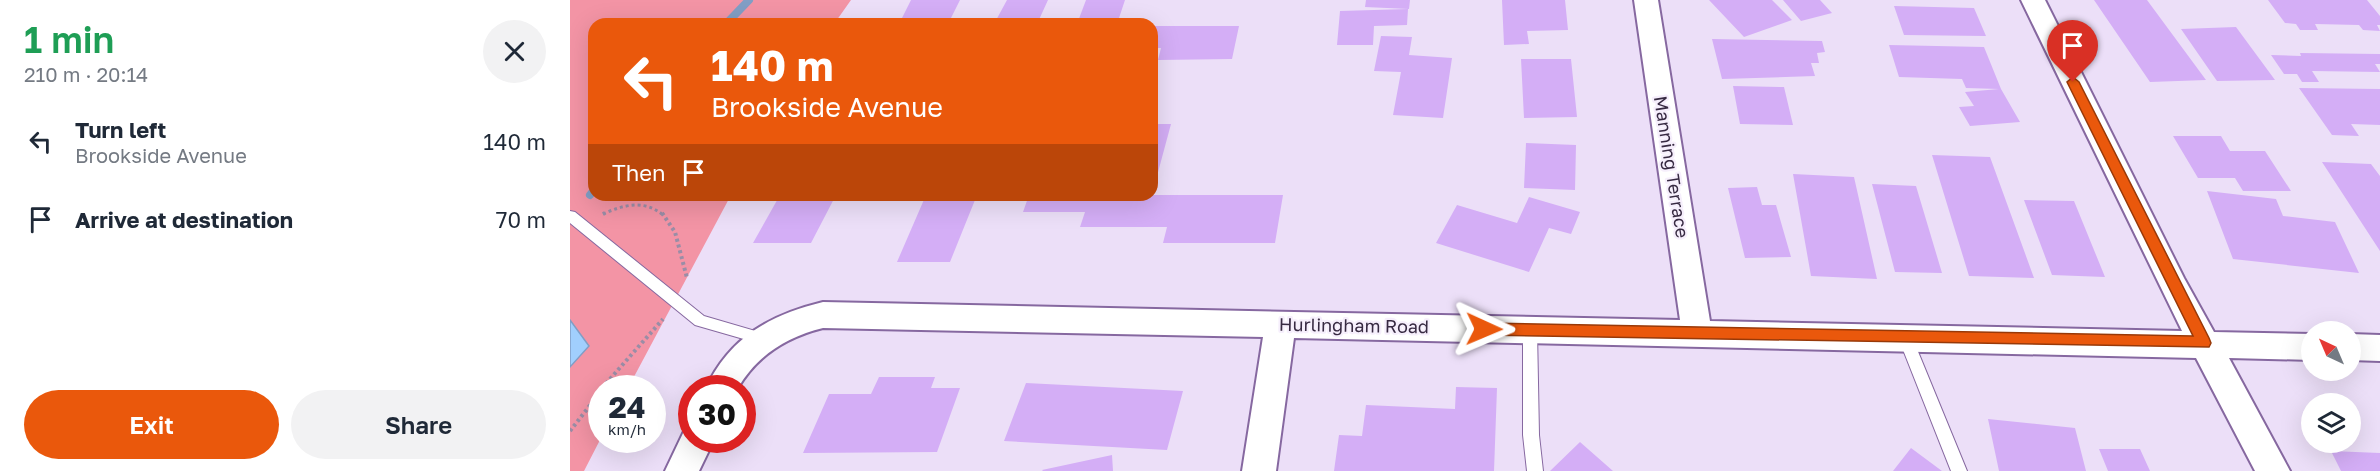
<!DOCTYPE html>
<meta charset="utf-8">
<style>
:root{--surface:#fff;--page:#f2f2f3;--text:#1f2937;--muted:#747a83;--accent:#ea580c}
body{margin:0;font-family:"Golos Text",sans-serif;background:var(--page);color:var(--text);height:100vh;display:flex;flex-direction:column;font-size:22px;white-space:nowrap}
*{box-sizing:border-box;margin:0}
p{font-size:20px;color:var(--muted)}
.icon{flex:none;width:33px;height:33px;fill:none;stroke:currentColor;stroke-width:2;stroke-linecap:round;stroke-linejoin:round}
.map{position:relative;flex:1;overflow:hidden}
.sheet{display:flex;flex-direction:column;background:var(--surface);width:570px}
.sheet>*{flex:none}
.hud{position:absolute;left:18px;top:18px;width:570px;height:183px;border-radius:18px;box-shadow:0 6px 24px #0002;background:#ea580c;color:#fff;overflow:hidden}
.needle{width:39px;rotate:316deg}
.tools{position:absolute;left:1731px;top:321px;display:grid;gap:12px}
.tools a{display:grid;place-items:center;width:60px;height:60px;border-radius:50%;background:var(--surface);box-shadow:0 6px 24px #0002;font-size:30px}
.speed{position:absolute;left:18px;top:375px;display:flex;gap:12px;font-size:30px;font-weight:700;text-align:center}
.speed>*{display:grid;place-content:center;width:78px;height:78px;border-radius:50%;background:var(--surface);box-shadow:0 6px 24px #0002;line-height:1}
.speed small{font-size:15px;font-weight:400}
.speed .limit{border:9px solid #d22;background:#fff;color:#111}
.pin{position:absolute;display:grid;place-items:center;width:51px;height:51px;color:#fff;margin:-62px -26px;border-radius:50% 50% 50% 0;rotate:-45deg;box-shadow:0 0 6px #0007}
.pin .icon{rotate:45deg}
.me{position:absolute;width:66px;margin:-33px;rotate:91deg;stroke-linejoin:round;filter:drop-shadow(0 0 4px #0008)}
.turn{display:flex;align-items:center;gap:21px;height:126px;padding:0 24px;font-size:27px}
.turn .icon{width:78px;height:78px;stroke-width:2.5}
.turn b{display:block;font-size:42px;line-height:51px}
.then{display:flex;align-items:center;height:57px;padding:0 24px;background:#0003;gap:12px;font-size:22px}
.round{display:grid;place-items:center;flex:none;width:63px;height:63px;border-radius:32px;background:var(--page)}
.overview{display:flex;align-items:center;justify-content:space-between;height:102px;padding:0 24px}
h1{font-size:36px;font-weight:600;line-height:45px;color:#1e9e55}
.button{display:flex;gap:12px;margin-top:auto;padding:12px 24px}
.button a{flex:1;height:69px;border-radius:36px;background:var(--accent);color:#fff;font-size:24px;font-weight:600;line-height:69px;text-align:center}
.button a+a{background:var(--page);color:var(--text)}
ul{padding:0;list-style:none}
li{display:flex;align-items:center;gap:18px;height:78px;padding:0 24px}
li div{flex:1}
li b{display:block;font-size:22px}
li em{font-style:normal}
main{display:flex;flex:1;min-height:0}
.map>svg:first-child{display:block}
.green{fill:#f394a5}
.water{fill:#a1cffd;stroke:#819ec5;stroke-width:1.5}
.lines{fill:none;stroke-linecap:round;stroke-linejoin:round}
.stream{stroke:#819ec5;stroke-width:8}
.building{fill:#d4aef6}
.lane-casing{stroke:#8668a0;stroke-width:2}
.street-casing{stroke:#8668a0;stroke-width:4}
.path-far1{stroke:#9a8da6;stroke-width:3;stroke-dasharray:3 3;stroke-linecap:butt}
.path{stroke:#9a8da6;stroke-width:4;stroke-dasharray:3 3;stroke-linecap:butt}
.lane{fill:#fff;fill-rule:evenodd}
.street{fill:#fff;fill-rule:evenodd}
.route{fill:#ea580c;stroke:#983908;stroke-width:1.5}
.labels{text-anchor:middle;stroke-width:4.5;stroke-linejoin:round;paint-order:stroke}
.street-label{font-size:18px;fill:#372a42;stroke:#f6effc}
</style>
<main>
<section class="sheet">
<div class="overview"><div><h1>1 min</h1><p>210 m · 20:14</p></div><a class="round"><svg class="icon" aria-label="close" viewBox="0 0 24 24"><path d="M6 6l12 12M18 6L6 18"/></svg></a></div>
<ul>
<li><svg class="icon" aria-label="left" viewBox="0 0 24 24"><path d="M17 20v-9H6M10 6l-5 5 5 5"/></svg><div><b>Turn left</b><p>Brookside Avenue</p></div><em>140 m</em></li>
<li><svg class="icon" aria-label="arrive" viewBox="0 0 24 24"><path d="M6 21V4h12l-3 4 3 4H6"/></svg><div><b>Arrive at destination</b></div><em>70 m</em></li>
</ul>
<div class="button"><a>Exit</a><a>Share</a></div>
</section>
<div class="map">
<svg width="1810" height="471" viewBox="0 0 1810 471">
<rect width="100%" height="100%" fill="#ecdff8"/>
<path class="green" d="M0,0H281L264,24H24V195H161L58,388H32L31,438L14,471H0Z"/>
<path class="water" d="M0,320L19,346L0,367Z"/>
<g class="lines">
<path class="stream" d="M156,24L179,0
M20,195L24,190"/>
</g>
<path class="building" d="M341,0H390L378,24H329Z
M437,0H478L467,24H424Z
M516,0H555L547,24H507Z
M796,0H840L839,9L795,7Z
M932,0H995L998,30L957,31L959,44L934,45Z
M1139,0H1202L1222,20L1174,37Z
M1213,0H1250L1262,13L1231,21Z
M1524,0H1577L1636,80L1580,82Z
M1698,0H1797L1810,16V25H1807L1810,31L1793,30L1789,25L1745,24L1748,30H1730L1726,24L1715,23Z
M1324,6L1404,8L1416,36L1334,35Z
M838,9L837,25L804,26L803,45H767L770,11Z
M582,26H669L662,59L588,60L591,48H582Z
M1666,27L1705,80L1647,81L1611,29Z
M811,36L842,37L839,55L882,58L873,118L823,115L831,72L804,71Z
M1142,39L1252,41L1255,52L1247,53L1249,63H1241L1245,76L1152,79Z
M1319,45L1414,47L1431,89L1450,122L1400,126L1389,107L1404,106L1395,92L1429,89L1396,88L1392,79L1329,77Z
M1730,53L1810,54V64H1805L1810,72L1742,71L1749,82H1732L1727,74H1714L1701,55L1731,56Z
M951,59H1001L1007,117L954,118Z
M1163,86L1214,87L1223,125L1170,124Z
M1729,88L1810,89V125L1781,124L1789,136L1762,135Z
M582,124H601L587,176H582Z
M1603,136H1651L1660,151H1695L1721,191H1673L1665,178H1628Z
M956,143L1006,145L1005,190L954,188Z
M1362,155L1420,157L1464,278L1399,276Z
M1752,162L1801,164L1810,176V251Z
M1223,174L1284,177L1307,279L1241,276Z
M1302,184L1346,186L1372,273L1325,272Z
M1187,187L1192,205H1206L1221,257L1175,258L1158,188Z
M1637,191L1706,199L1713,216L1765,222L1789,273L1663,259Z
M210,195H266L241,243H183Z
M356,195H407L380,262H327Z
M459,195H713L705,243H593L597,227H510L515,212H453Z
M959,197L1010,212L1001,234L979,228L959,272L866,243L887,205L947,223Z
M1454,200L1504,201L1535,277L1482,275Z
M309,377H365L361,388H390L367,452L233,453L259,394H301Z
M456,383L613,391L597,450L434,441Z
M886,387L927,388L924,471H764L769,435L792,436L796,405L885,409Z
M1418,419L1505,428L1516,471H1429Z
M1010,442L1043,471H980Z
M1341,448L1372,471H1323Z
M1529,449H1570L1580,471H1538Z
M1761,451L1810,453V471H1771Z
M542,455L543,471H473L472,470Z"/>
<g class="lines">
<g class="lane-casing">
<path id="lane" d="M0,211L5,212L134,316L196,334L198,338L196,342L191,344L125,325L0,223Z
M960,324L965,326L967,330L969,435L973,471H957L953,435V330L955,326Z
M1335,331L1340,333L1342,337L1397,471H1381L1328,337L1330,333Z"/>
</g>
<g class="street-casing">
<path id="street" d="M1064,0H1088L1140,321L1612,331L1451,0H1475L1614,278L1644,332L1742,334V360L1659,358L1720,471H1685L1626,358L724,338L706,471H672L693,337L253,328C217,337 187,355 168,388H136C160,337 200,315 253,302L1110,320Z
M1780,334L1810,335V361L1780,360Z
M122,427V440H144L129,471H95L115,429Z"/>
</g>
<path class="path-far1" d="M33,214C53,205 74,199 93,215"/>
<path class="path" d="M92,213L105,232L117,278
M33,214L35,213
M32,388L93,319
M0,431L32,390"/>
<use href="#lane" class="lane"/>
<use href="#street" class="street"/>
</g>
<path class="route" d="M1503,77L1509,82L1639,338L1641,343L1639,347L914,335L907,329L914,323L1623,336L1497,82Z"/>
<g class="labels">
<g class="street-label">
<text transform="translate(1101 167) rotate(81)" y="6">Manning Terrace</text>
<text transform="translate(784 326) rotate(1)" y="6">Hurlingham Road</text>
</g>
</g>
</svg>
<div class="tools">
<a><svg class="needle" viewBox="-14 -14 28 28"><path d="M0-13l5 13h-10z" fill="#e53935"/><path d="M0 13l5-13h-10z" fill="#747a83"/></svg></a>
<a><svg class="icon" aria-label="layers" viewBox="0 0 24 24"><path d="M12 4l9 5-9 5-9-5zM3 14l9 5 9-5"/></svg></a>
</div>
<div class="speed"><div>24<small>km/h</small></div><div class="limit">30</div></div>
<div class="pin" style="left:1503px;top:82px;background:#d93025"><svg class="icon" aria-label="arrive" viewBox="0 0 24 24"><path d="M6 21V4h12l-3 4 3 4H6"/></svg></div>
<svg class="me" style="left:914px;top:329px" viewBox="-20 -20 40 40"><path d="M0-17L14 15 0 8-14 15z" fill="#ea580c" stroke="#fff" stroke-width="4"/></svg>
<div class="hud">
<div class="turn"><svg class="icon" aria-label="left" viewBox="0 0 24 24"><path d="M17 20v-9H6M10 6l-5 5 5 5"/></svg><div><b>140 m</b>Brookside Avenue</div></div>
<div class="then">Then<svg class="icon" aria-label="arrive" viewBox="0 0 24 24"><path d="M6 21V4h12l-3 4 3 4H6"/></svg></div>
</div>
</div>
</main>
